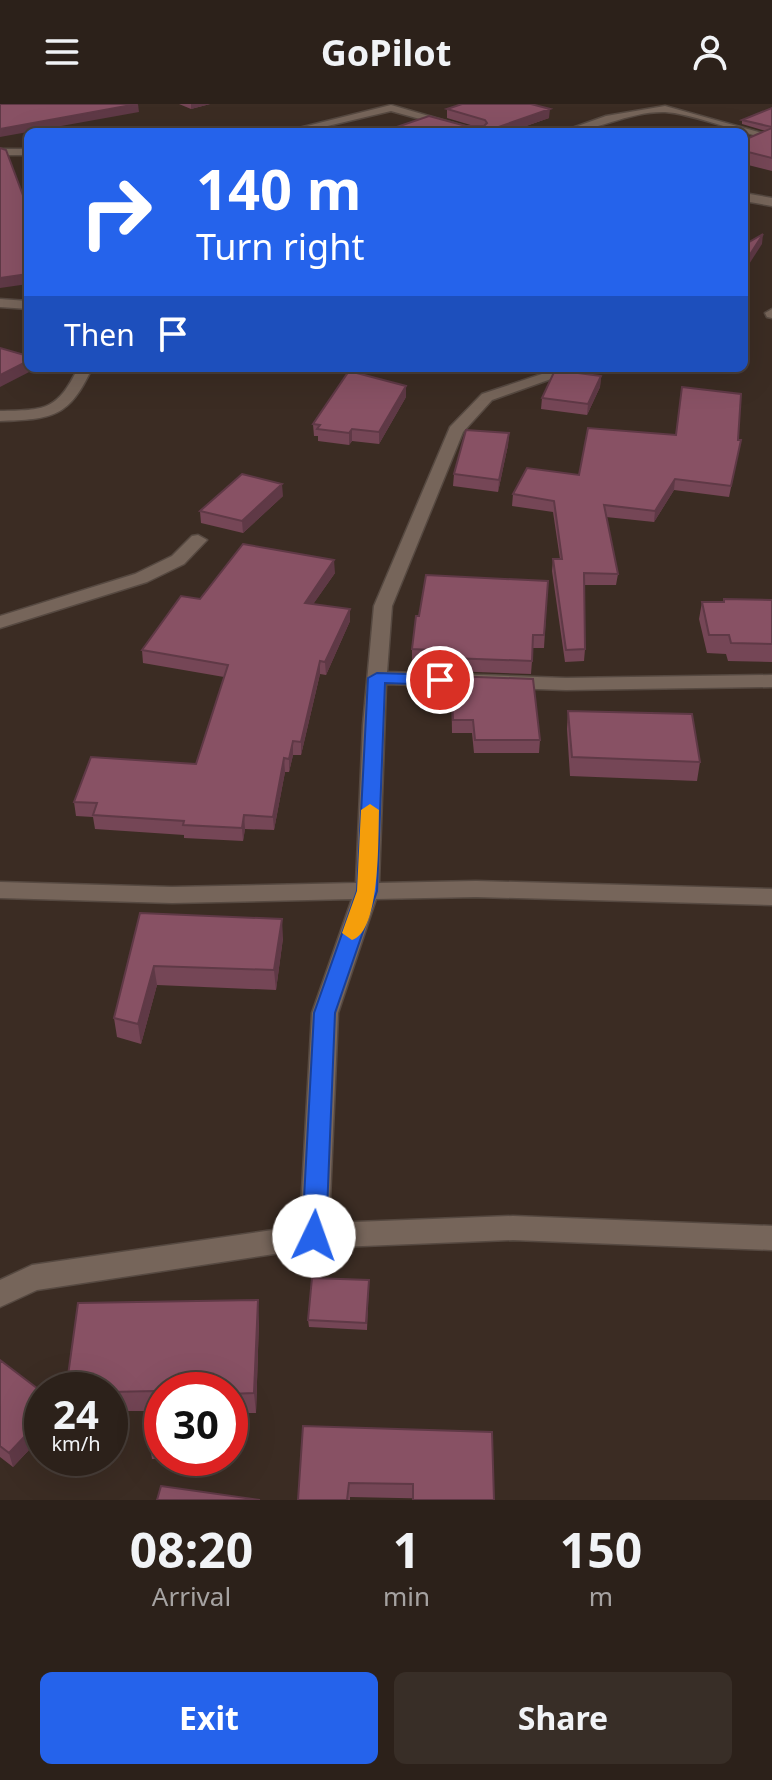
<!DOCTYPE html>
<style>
:root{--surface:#2c211a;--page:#382e27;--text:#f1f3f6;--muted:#a6a3a2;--line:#483e39;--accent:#2563eb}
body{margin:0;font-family:"Noto Sans",sans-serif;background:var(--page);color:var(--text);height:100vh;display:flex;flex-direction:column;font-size:30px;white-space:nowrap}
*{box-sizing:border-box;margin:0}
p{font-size:26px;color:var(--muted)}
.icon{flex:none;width:44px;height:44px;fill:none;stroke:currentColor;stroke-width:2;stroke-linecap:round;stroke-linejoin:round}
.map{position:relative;height:1396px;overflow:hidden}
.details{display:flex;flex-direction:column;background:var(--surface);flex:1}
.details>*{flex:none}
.guide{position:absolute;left:24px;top:24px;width:724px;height:244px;border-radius:12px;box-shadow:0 8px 32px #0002,0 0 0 2px var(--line);background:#2563eb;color:#fff;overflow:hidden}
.speed{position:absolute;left:24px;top:1268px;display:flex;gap:16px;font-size:40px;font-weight:700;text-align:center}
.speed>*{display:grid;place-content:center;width:104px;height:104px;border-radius:50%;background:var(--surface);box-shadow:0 8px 32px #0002,0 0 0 2px var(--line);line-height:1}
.speed small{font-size:20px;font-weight:400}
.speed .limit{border:12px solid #d22;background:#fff;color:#111}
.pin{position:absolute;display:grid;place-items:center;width:68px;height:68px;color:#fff;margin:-34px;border:4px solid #fff;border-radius:50%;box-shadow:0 2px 8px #0007}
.me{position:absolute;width:88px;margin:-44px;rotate:3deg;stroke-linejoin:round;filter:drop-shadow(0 0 6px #0008)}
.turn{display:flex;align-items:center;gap:28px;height:168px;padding:0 40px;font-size:36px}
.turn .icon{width:104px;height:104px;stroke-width:2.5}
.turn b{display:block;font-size:56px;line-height:68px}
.then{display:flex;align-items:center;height:76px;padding:0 40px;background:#0003;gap:16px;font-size:30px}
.eta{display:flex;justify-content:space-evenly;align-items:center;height:136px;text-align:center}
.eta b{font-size:48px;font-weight:700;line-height:56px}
.action{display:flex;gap:16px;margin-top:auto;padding:16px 40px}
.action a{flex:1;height:92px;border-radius:12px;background:var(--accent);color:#fff;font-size:32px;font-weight:700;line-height:92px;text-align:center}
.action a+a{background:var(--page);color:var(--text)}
header{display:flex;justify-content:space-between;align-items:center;height:104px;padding:0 40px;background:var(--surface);font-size:36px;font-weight:700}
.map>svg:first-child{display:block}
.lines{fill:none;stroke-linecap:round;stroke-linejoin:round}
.minor-casing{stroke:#564941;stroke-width:3}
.minor{fill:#76655a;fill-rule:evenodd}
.wall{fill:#754656}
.shaded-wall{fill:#5f3946}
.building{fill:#885164;stroke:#5f3946;stroke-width:2}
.route{fill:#2563eb;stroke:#184099;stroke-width:2}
.slow{fill:#f59e0b}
</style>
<header><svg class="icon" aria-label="menu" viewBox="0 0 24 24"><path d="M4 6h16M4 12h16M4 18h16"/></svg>GoPilot<svg class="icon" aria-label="person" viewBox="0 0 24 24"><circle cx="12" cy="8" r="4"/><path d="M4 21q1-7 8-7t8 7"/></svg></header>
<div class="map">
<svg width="772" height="1396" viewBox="0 0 772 1396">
<rect width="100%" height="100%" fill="#3b2c23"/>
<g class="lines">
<g class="minor-casing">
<path id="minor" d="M391,1L484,28H467L391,7L302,28H283Z
M665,2L766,30L761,33C737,27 688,9 665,8C629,7 596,28 561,28L606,12Z
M0,45H28V51H0Z
M744,89L772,94V102L744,97Z
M0,195L28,197V205L0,203Z
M772,205V214L767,213L765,209Z
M78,264H92C69,314 52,315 0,317V307C45,306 57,307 78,264Z
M560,264H582L492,296L463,328L392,502L387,568L566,574L772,571V583L566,586L386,580L379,779L476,777L772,785V801L476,793L376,795L338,909L329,1119L513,1112L772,1122V1146L513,1136L314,1144L37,1186L0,1203V1176L32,1161L300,1122L312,909L352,795L172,799L0,794V778L172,783L356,779L363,621L374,502L450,323L482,290Z
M198,431L207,436L184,460L147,478L0,524V512L135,470L172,452L192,432Z"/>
</g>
<use href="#minor" class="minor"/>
</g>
<path class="wall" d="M179,0H210L191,5Z
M772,4V67L744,60V36L766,27L742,20V16Z
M447,5L549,14L509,28L466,22H474L447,14Z
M601,272L600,283L587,311L541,305L542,294Z
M406,293L379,340L352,337L349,341L318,337V332H314L313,320Z
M509,329L508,341L498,388L453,382L454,370Z
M676,331L741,336L729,393L674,386L654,418L606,413L618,470L616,481H584L585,545L584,557L565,558L552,467L553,455H560L553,408L512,402L513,390L579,371Z
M283,392L243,429L201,419L200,407Z
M335,469L313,500L350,517L326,571L320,570L301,651H293L289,668H285L274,726L245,725L243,737L184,734V731L95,725L93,713L76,712L74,698L196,660L224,573L143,559L142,546L200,495Z
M548,477L544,544H533L531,570L450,567L449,560L412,558V545L419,512Z
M724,495L772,496V558L728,557L726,550L707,549L699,515L702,498H723Z
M451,572L540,636L539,649H474L472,629H452Z
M568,607L700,658L697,677L570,672L567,625Z
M140,809L283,834L276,886L157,881L141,940L117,933L114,914Z
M369,1176L367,1226L309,1223L308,1216Z
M259,1216L256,1309H230V1286H162V1354H219L152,1355L149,1336L152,1307H110V1286Z
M0,1256L42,1288V1332L13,1363L0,1353Z
M303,1322L494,1396L350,1393V1396H298Z"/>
<path class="shaded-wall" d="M138,0L139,8L0,33V25Z
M191,0H210L191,5Z
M550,5L549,14L509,28H484Z
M763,130L762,140L744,168V160Z
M28,170V180L0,184V174Z
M28,257V264L35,265L0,283V271Z
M601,272L600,283L587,311L588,300Z
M406,282V293L379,340V328Z
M352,325V337L349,341V329Z
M509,329L508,341L498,388L499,376Z
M675,375L674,386L654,418L655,407Z
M282,380L283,392L243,429L242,417Z
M334,456L335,469L305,512V499Z
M350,505V517L326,571L325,558Z
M320,557V570L301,651V638Z
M293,637V651L289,668V655Z
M284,654L285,668L274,726L273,713Z
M244,711L245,725L243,737L242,724Z
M282,815L283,834L276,886L274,866Z
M154,862L157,881L141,940L138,920Z
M258,1196L259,1216L256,1309L254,1289Z
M42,1314V1332L13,1363L9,1349Z"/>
<path class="building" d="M0,0H137L0,25Z
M462,0H531L550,5L484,28H382L429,12L466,22H484L487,19L485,16L447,5Z
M772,4V23L742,16Z
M772,24V54L744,47V36Z
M0,44L6,46L24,94H28V170L0,174Z
M763,130L744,160V141Z
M0,244L28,252V257L0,271Z
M555,266L601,272L588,300L542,294Z
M349,267L406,282L379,328L352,325L349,329L317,325L320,321L313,320Z
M682,283L741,290L738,336H741L731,382L675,375L655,407L604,401L618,470L584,469L585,545L566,546L553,455H562L554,397L513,390L527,364L579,371L588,324L676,331Z
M466,326L509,329L499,376L454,370Z
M242,370L282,380L242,417L200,407Z
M243,440L334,456L305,499L350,505L325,558L320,557L301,638L293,637L289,655L284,654L273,713L244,711L242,724L183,721L184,717L93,711L97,699L74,698L91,653L196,660L228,561L142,546L181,492L200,495Z
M426,471L548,477L544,531H533L532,557L450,554V547L412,545L416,512H419Z
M724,495L772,496V540L731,539L729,531H709L702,498H724Z
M451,572L533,575L540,636H475L473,616H453Z
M568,607L692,610L700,658L572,653Z
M140,809L282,815L274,866L154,862L138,920L114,914Z
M312,1174L369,1176L366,1219L308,1216Z
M258,1196L254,1289L230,1290V1286H162V1336H149L154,1287L110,1288V1286H66L78,1199Z
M0,1256L42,1288V1314L9,1349L0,1342Z
M303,1322L492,1328L494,1396H413V1380L349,1379L347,1396H298Z
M161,1382L260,1396H157Z"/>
<path class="route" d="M377,569L440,571L448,576L440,581L385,579L377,787L335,909L326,1132L323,1139L314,1142L305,1139L302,1132L314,909L357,787L368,574Z"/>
<path class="slow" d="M370,700L379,706C378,732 381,828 352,836L342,829L357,787L361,706Z"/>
</svg>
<div class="speed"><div>24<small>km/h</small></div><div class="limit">30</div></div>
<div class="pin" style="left:440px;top:576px;background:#d93025"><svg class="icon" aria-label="arrive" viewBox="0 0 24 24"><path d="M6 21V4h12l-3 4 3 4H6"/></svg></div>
<svg class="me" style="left:314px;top:1132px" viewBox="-20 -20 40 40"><circle r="19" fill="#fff"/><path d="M0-13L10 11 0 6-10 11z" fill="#2563eb"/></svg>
<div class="guide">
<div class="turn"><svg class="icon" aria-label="right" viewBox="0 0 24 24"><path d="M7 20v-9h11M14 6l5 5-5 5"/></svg><div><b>140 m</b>Turn right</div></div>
<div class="then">Then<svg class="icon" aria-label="arrive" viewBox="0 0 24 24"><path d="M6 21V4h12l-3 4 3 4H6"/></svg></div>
</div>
</div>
<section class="details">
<div class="eta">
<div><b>08:20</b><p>Arrival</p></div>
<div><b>1</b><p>min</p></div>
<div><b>150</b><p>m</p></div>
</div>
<div class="action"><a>Exit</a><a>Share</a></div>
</section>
